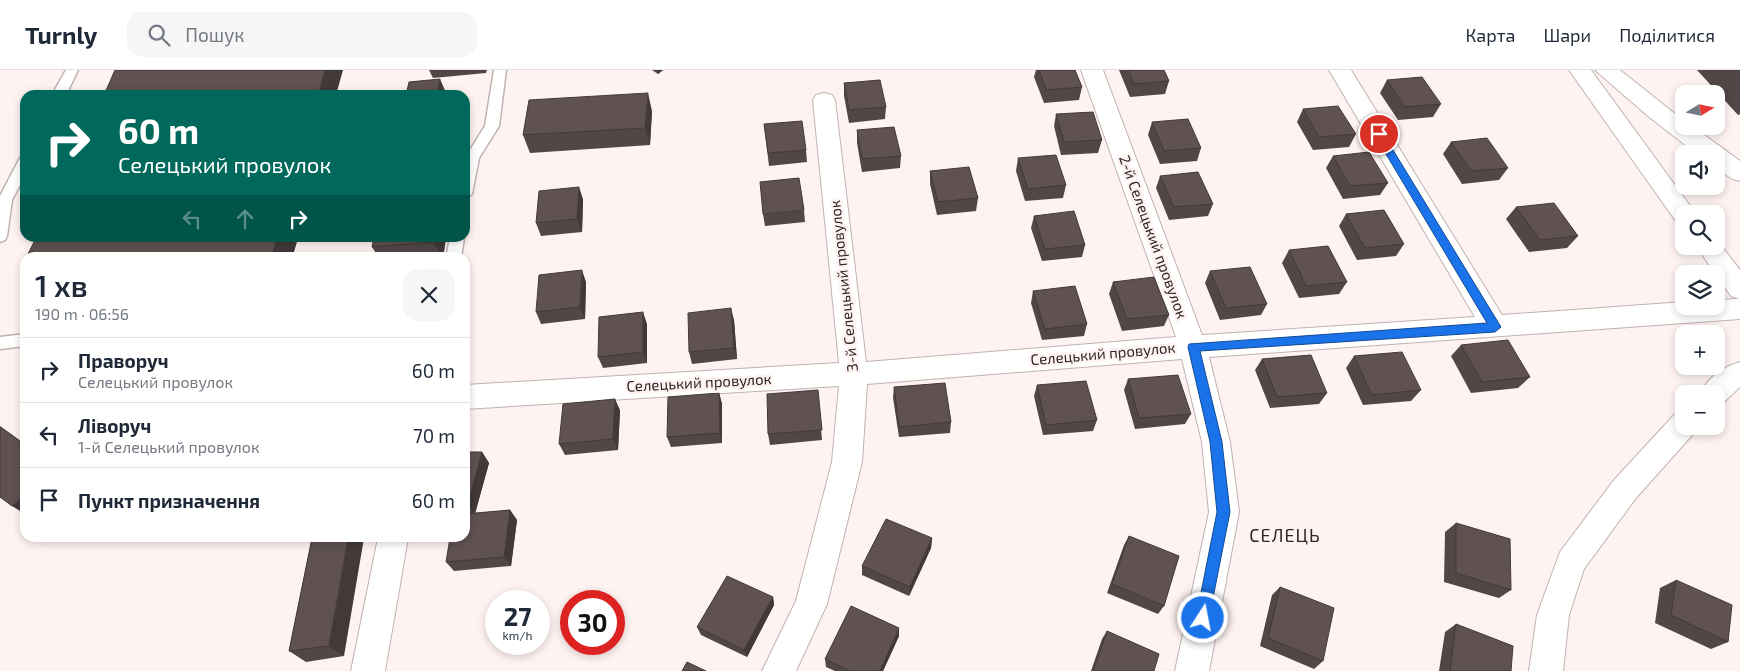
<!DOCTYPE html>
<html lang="uk">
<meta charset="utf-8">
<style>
:root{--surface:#fff;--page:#f6f6f7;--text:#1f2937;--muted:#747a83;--line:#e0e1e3}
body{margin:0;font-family:"Exo 2",sans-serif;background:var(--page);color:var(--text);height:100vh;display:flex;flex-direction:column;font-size:19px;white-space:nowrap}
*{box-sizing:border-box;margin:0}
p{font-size:16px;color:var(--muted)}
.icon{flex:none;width:28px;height:28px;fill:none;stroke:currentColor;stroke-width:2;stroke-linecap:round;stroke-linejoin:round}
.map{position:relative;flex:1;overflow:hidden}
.side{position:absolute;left:20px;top:182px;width:450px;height:290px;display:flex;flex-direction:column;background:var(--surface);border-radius:15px;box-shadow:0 2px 8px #0003}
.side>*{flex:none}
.guide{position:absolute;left:20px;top:20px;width:450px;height:152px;border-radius:15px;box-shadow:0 2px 8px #0003;background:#00695c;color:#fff;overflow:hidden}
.needle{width:32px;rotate:80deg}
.controls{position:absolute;left:1675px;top:15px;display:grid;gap:10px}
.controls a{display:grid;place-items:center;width:50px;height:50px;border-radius:10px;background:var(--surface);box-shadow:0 2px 8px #0003;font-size:25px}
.speed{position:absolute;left:485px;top:520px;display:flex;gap:10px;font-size:25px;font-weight:700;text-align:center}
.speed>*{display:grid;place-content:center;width:65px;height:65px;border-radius:50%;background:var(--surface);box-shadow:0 2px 8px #0003;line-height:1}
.speed small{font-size:12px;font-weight:400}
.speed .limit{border:8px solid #d22;background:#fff;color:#111}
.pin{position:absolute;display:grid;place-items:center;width:42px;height:42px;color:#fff;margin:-21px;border:2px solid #fff;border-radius:50%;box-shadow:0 1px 5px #0007}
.me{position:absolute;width:55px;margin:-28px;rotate:11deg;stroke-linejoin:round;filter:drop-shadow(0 0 4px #0008)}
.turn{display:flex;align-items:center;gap:18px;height:105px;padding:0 15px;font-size:22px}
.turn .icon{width:65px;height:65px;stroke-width:2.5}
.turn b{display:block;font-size:35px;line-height:42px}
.lanes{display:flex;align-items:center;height:48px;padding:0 15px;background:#0003;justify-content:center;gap:25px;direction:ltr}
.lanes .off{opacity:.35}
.round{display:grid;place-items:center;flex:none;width:52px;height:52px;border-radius:15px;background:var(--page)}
.headline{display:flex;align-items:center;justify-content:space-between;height:85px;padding:0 15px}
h1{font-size:30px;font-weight:600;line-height:38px}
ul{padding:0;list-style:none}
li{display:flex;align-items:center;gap:15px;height:65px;padding:0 15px;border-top:1px solid var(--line)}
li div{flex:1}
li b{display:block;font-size:19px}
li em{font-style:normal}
header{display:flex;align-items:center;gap:30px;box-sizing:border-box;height:70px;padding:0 25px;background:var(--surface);border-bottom:1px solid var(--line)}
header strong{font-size:24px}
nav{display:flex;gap:28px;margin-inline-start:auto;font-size:18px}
.search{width:350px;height:45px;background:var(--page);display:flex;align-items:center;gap:12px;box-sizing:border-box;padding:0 18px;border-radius:15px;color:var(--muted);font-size:19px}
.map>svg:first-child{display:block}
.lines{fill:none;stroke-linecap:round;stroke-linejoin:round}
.lane-casing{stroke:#c0b2b0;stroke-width:3}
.street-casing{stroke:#c0b2b0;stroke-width:2}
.secondary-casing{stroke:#c0b2b0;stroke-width:2}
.lane{fill:#fff;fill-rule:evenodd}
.street{fill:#fff;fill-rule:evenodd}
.secondary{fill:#fff;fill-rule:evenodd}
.wall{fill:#524746}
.shaded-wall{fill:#423939}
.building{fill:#5f5251;stroke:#423939}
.route{fill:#1a73e8;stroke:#114b97}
.labels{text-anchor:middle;stroke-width:5;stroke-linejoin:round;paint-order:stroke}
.street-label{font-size:15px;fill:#2e2828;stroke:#fff3f1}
.quarter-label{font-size:18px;letter-spacing:1px;fill:#2e2828;stroke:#fff3f1}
</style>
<header>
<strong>Turnly</strong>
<div class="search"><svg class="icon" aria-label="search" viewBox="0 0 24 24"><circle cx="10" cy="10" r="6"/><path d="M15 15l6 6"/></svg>Пошук</div>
<nav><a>Карта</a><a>Шари</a><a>Поділитися</a></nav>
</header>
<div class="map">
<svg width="1740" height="601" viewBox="0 0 1740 601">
<rect width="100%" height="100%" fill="#fff3f1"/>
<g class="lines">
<g class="lane-casing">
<path id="lane" d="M66,0H78L66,25H52Z
M494,0H506L499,56L479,88L472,124L465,129V88L485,56Z
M25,86V105L12,130L7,166L5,170L0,172V126L20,88Z
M450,168H464L461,188H446Z
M25,264V276L0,279V267Z"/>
</g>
<g class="street-casing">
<path id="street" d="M1081,0H1103L1202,265L1475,247L1329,0H1351L1502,245L1684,232V236H1716V230L1739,229L1731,226L1696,176H1716V169L1740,200V249L1209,287L1230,372L1239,442L1209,601H1175L1209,442L1202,372L1182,289L867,314L862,392L827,534L796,601H762L796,531L832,392L839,316L465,339V315L839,293L813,30L816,25L824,23L832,25L835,30L866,292L1176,267Z
M1569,0H1591L1696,144H1684V153L1675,150Z
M1740,292V317L1724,332L1716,335V324H1700C1708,307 1723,297 1740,292Z
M1684,342V356H1697L1694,363L1636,428L1584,499L1569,545L1563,601H1529L1537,545L1560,482L1614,410L1674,345Z
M378,468H408L385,601H351Z"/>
</g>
<g class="secondary-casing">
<path id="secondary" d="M1595,0H1620L1684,51V56H1692L1740,91V111L1732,109L1716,98V84H1697L1649,47Z"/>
</g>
<use href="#lane" class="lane"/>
<use href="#street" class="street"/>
<use href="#secondary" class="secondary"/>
</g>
<path class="wall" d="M429,0H487L486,3L433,8Z
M652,0H663L658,4Z
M1036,0H1075L1082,17L1079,30L1044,33L1034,7Z
M1119,0H1164L1169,11L1165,24L1130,27Z
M1697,0H1740V44L1738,45Z
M1387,10L1441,34L1433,47L1398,50L1380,23Z
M844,13L886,37L885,49L849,53L844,26Z
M1303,39L1356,64L1349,77L1313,80L1297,52Z
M652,41L650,75L530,83L523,65Z
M1056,44L1102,70L1098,83L1061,85L1054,56Z
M1152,52L1201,78L1197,91L1160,94L1148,65Z
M764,54L806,80L807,92L769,96Z
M857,60L901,86L900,98L862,102L857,73Z
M1451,72L1508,98L1499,110L1462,114L1443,84Z
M1333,86L1388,113L1380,125L1343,129L1326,98Z
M1018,88L1066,115L1063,128L1025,131L1016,101Z
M930,101L978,128L976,141L937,145L930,114Z
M1160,106L1213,134L1208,146L1169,150L1156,118Z
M583,129L582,162L541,166L536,153Z
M1516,137L1578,166L1567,178L1529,182L1506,149Z
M804,140L805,152L765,156L763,144Z
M1346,144L1404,174L1396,186L1357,190L1339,156Z
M1034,146L1085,175L1082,187L1042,191L1031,158Z
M36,168H298L292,188H26Z
M374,168H446L443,188H379L372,177Z
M1289,180L1347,212L1339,224L1299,228L1282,193Z
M1210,201L1267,234L1261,245L1220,250L1205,213Z
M586,212L585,249L541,254L536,242Z
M1113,212L1169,245L1164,256L1122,261L1109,224Z
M1033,221L1087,254L1084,266L1042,270L1031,233Z
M734,250L737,289L692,294L689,282Z
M647,254V293L603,298L598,287Z
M1461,275L1530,307L1518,318L1471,323L1451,286Z
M1354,286L1421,320L1411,331L1363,335L1346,298Z
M1262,289L1327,323L1319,334L1270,338L1255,300Z
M1128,309L1191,344L1185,354L1135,359L1124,320Z
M1037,315L1097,350L1093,361L1043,365L1034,326Z
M894,317L951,352L950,363L899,367L893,328Z
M818,320L822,370L770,375L768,364Z
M719,323L722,334V373L671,377L667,367Z
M620,340L618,380L565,385L559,374Z
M465,382H482L489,393L475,443L510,440L517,450L511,496L454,501L446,492L474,444L465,443Z
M1456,453L1511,520L1499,528L1444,512L1445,462Z
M1129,466L1164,536L1158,544L1107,523L1124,475Z
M312,468L344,586L306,592L289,581Z
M932,468L931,478L909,526L862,505V496Z
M1676,510L1728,572L1711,579L1655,553L1660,518Z
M1280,517L1323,591L1314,599L1260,576L1272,525Z
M773,527L774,535L747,587L701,565L697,557Z
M1456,554L1511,601H1439L1445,562Z
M1107,561L1154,601H1091L1102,569Z
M899,566L883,601H835L826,597L825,589Z"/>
<path class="shaded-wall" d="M325,0H343L336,25H318Z
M657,0H663L658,4Z
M440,9L447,25H437Z
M648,23L652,41L650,75L645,58Z
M579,117L583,129L582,162L577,149Z
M277,168H298L292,188H273L272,186Z
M434,168H446L443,188L433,172Z
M582,200L586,212L585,249L580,237Z
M731,238L734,250L737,289L734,278Z
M643,242L647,254V293L643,282Z
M719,323L722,334V373L720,363Z
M615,329L620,340L618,380L613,369Z
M0,356L25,374V375L0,357Z
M482,382L489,393L475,444L468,434Z
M25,425V444L12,436Z
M510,440L517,450L511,496L504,487Z
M348,468H364L344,586L329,576Z
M932,468L931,478L909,526L910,517Z
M773,527L774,535L747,587L744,580Z
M899,558V566L883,601H880Z"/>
<path class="building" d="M115,0H325L318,25H104Z
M1039,0H1075L1082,17L1046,20Z
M1128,0H1164L1169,11L1134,14Z
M1422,7L1441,34L1405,37L1387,10Z
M440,9L437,25H406L409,12Z
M880,10L886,37L849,40L844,13Z
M648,23L645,58L523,65L529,30Z
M1338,36L1356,64L1319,67L1303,39Z
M1093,42L1102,70L1064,72L1056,44Z
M1188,49L1201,78L1164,81L1152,52Z
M802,51L806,80L768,83L764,54Z
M894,57L901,86L862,89L857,60Z
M1487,68L1508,98L1471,101L1451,72Z
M1369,82L1388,113L1350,116L1333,86Z
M1056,85L1066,115L1028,119L1018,88Z
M969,97L978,128L938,132L930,101Z
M1198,102L1213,134L1174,137L1160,106Z
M799,108L804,140L763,144L760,112Z
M579,117L577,149L536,153L539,121Z
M1554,133L1578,166L1540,170L1516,137Z
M1384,140L1404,174L1365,178L1346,144Z
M1074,141L1085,175L1045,179L1034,146Z
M36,168H277L272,186L251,188H56L57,185L26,188Z
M374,168H434L433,172L372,177Z
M1328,176L1347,212L1306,216L1289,180Z
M1250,197L1267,234L1226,238L1210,201Z
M582,200L580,237L536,242L539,205Z
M1154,207L1169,245L1127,249L1113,212Z
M1075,216L1087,254L1045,259L1033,221Z
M731,238L734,278L689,282L688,243Z
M643,242V282L598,287L599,247Z
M1508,270L1530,307L1482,312L1461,275Z
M1402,282L1421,320L1372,325L1354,286Z
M1311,285L1327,323L1277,327L1262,289Z
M1178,305L1191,344L1139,348L1128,309Z
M1086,311L1097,350L1046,355L1037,315Z
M945,313L951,352L899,357L894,317Z
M818,320L822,360L768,364L767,324Z
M719,323L720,363L667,367L668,327Z
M615,329L613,369L559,374L563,334Z
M0,357L25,375V425L12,436L0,427Z
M465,382H482L468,434H465Z
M510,440L504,487L446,492L450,468H465V444Z
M886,449L932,468L910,517L862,496Z
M1456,453L1510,469L1511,520L1456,503Z
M1129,466L1179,486L1164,536L1112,514Z
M312,468H348L329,576L289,581Z
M727,506L773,527L744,580L697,557Z
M1676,510L1732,535L1728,572L1671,545Z
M1280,517L1334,538L1323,591L1268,568Z
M851,536L899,558L880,601H849L825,589Z
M1456,554L1513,576L1511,601H1450Z
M1107,561L1159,584L1154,601H1093Z
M687,592L706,601H682Z"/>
<path class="route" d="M1379,61L1382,62L1501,257L1495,262L1200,281L1222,372L1230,442L1209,548L1207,553L1203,555L1198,553L1196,548L1217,442L1210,372L1188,277L1189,274L1487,253L1374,64Z"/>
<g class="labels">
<g class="street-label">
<text transform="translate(1153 167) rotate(70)" y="5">2-й Селецький провулок</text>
<text transform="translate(844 216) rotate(-96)" y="5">3-й Селецький провулок</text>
<text transform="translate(1103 284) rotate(-5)" y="5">Селецький провулок</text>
<text transform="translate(699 313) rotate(-3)" y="5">Селецький провулок</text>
</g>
<g class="quarter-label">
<text x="1285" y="472">СЕЛЕЦЬ</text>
</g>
</g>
</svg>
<div class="controls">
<a><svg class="needle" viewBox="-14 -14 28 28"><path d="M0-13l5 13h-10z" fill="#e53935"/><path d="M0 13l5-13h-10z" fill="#747a83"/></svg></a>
<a><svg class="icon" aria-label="sound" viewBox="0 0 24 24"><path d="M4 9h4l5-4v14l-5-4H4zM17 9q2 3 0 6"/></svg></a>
<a><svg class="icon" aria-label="search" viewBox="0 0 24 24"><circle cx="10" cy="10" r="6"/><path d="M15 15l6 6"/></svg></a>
<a><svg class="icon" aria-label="layers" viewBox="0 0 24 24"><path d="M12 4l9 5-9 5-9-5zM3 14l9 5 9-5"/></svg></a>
<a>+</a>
<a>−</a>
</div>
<div class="speed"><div>27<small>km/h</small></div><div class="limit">30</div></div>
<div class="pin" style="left:1379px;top:64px;background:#d93025"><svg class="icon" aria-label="arrive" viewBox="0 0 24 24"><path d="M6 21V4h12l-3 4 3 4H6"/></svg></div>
<svg class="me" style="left:1203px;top:548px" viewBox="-20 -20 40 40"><circle r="17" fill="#1a73e8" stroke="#fff" stroke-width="3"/><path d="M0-11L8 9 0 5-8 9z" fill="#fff"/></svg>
<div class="guide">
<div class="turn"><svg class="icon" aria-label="right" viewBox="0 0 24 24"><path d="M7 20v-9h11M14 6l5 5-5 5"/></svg><div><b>60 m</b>Селецький провулок</div></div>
<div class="lanes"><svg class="icon off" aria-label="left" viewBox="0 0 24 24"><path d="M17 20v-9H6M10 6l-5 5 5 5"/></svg><svg class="icon off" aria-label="ahead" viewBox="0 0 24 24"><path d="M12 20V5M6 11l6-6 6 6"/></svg><svg class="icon" aria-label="right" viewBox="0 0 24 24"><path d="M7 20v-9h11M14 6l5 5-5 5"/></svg></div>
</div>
<section class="side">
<div class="headline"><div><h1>1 хв</h1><p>190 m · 06:56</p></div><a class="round"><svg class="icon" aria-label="close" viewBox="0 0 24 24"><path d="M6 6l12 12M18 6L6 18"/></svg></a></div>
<ul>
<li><svg class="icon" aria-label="right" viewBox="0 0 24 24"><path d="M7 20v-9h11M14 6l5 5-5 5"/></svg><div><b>Праворуч</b><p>Селецький провулок</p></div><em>60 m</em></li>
<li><svg class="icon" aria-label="left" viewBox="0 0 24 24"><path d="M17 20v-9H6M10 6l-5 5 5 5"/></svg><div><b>Ліворуч</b><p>1-й Селецький провулок</p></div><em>70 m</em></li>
<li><svg class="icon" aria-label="arrive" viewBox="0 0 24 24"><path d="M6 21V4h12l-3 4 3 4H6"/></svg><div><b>Пункт призначення</b></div><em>60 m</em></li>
</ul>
</section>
</div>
